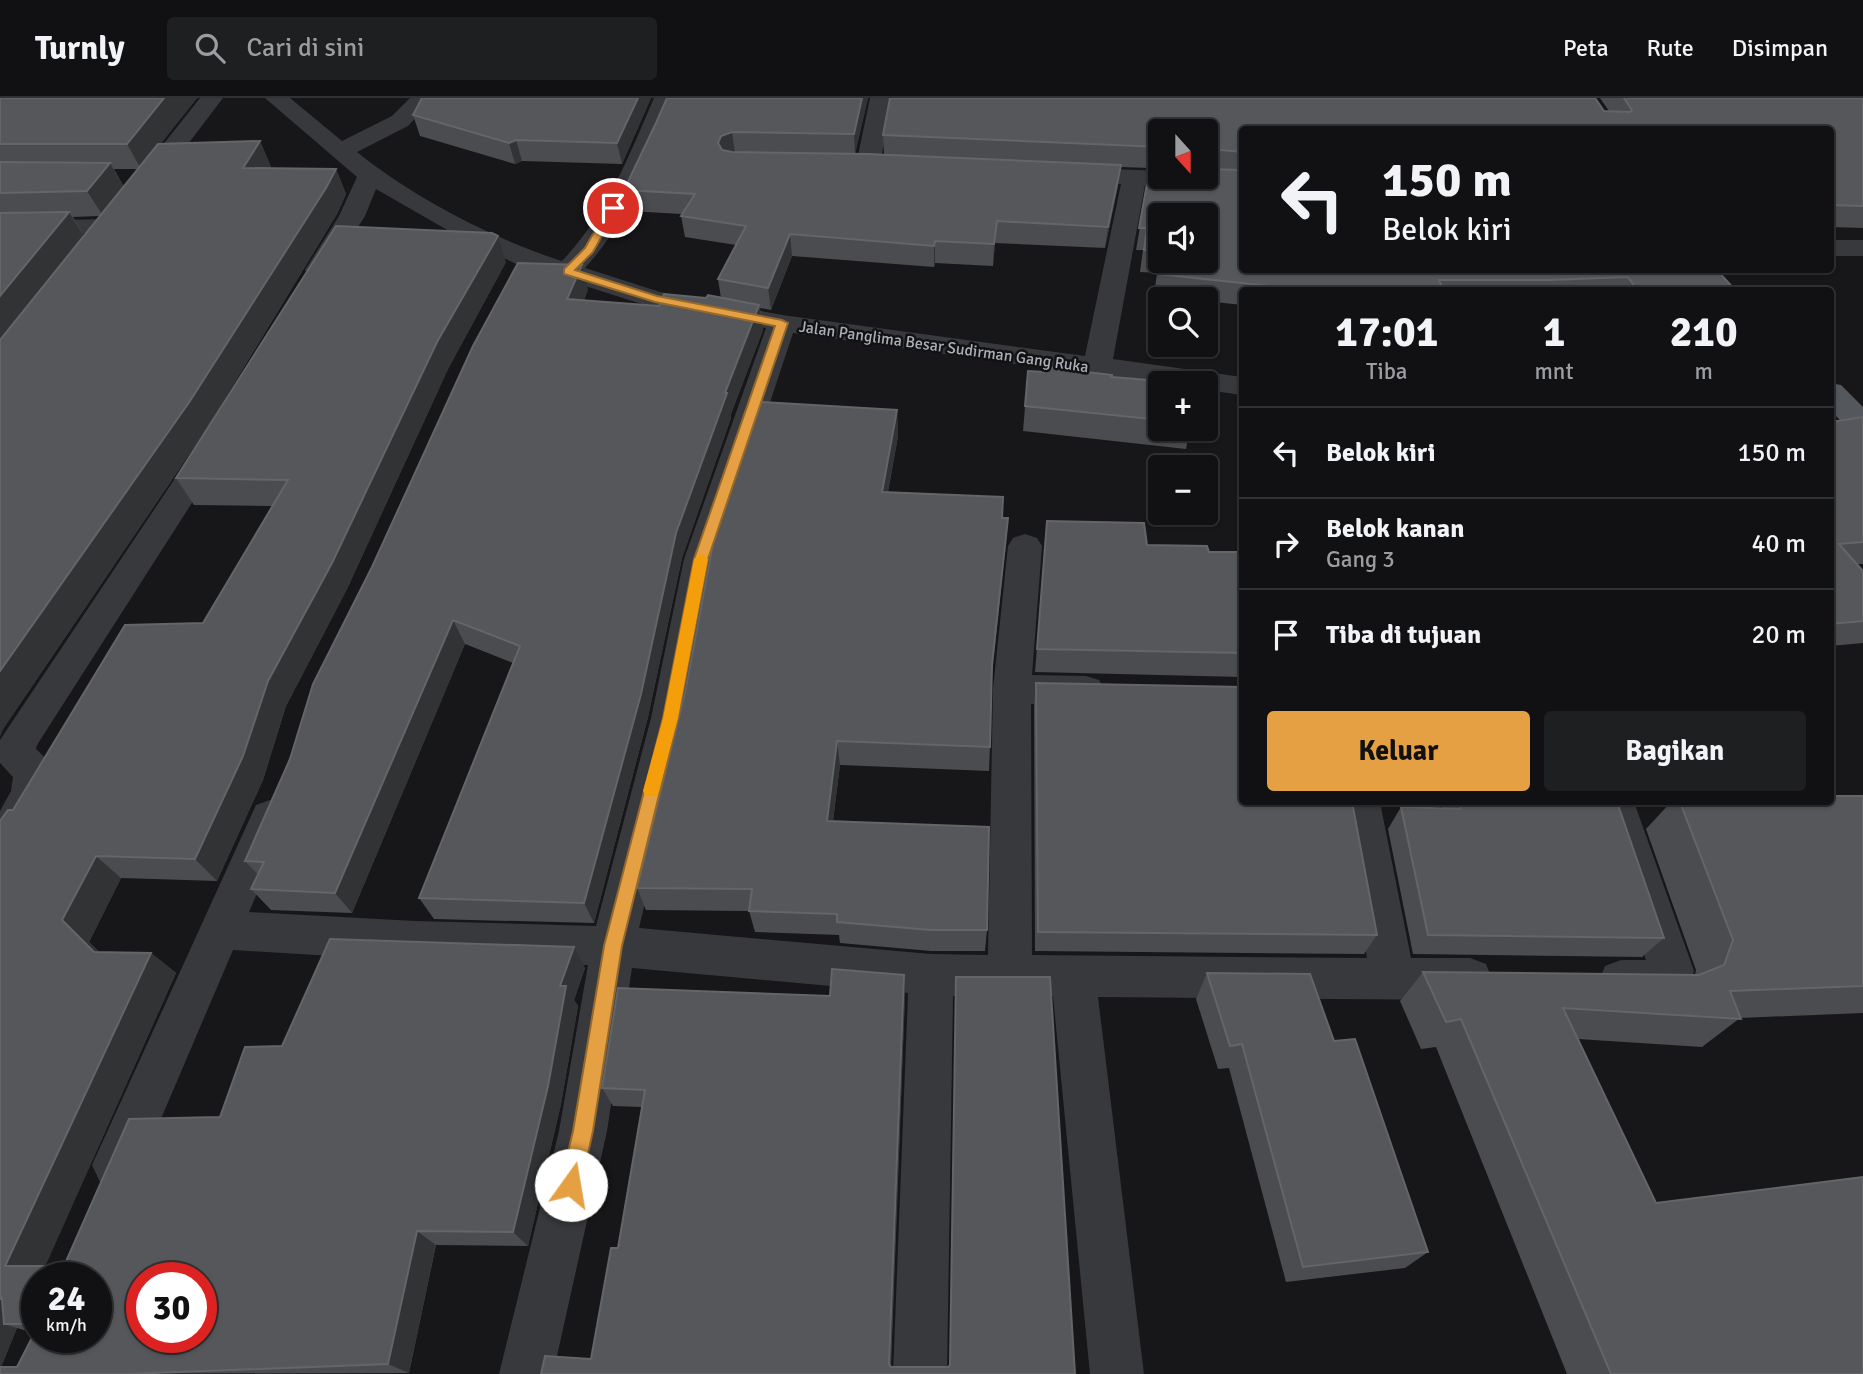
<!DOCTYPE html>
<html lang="id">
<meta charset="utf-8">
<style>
:root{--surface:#111113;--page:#1e1f21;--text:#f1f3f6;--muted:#9c9da0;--line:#303133;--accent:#e5a043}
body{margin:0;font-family:Signika,sans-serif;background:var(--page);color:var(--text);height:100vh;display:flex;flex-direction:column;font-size:26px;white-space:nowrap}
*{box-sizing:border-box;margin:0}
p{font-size:23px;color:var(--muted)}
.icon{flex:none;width:38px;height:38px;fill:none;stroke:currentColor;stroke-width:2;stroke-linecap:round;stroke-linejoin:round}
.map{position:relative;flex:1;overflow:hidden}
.drawer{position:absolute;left:1239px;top:189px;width:595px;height:518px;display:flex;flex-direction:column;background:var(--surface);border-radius:7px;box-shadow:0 2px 5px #0004,0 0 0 2px var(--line)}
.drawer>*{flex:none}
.guide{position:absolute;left:1239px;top:28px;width:595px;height:147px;border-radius:7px;box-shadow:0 2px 5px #0004,0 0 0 2px var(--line);background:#111113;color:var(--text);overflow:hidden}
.needle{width:46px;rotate:159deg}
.tools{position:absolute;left:1148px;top:21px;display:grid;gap:14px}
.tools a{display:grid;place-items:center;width:70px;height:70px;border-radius:7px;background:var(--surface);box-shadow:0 2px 5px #0004,0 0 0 2px var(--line);font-size:35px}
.speed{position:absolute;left:21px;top:1164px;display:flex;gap:14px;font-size:35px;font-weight:700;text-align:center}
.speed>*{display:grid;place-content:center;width:91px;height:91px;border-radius:50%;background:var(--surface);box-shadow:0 2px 5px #0004,0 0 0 2px var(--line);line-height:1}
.speed small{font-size:18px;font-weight:400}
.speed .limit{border:10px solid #d22;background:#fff;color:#111}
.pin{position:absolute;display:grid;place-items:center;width:60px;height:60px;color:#fff;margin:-30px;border:4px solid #fff;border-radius:50%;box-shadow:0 2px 7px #0007}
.me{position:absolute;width:77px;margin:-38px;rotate:13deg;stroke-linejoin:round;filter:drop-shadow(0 0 5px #0008)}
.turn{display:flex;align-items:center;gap:24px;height:147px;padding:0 28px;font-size:32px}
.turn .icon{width:91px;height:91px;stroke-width:2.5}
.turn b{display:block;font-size:49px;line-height:60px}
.eta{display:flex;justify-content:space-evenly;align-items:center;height:119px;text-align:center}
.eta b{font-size:42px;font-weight:700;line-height:49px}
.cta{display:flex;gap:14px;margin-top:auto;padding:14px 28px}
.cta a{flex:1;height:80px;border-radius:7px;background:var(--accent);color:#111;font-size:28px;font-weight:700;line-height:80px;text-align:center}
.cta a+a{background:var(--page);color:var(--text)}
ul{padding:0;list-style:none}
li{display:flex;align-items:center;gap:21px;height:91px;padding:0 28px;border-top:2px solid var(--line)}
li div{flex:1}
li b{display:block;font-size:26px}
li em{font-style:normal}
header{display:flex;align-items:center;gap:42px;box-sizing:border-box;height:98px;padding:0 35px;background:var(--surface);border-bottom:2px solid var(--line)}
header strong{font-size:33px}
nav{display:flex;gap:38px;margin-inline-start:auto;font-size:24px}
.search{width:490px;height:63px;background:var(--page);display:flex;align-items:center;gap:18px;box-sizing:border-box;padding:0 24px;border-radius:7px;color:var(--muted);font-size:26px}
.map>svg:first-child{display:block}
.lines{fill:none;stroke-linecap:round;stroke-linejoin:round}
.minor{fill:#38393d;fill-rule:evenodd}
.major{fill:#54575c;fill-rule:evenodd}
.wall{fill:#4b4c50;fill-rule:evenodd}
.shaded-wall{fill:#323335}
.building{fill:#55575b;stroke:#636569;stroke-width:2;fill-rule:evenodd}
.route{fill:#e5a043;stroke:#95682c;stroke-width:2}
.slow{fill:#f59e0b}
.labels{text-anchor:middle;stroke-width:5;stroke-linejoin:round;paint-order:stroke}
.far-street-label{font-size:16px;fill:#aaafb7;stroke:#121214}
</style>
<header>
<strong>Turnly</strong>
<div class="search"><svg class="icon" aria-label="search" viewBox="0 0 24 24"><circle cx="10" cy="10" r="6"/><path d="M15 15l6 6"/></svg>Cari di sini</div>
<nav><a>Peta</a><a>Rute</a><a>Disimpan</a></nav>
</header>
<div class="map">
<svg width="1863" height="1276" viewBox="0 0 1863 1276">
<rect width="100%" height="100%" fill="#171719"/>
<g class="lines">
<path class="minor" d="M200,0H223L153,92L144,94L135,92L132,87L135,82Z
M265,0H290L342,43L392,18L410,0H434L408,28L357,54C411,98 495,142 562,163C606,117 629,58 654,0H676C652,60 629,122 585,170L660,194L782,217L1085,258L1121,86L1066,83L1057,81L1054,76L1057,71L1066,69L1160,73V79H1206V75L1242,77V91L1145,87L1113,261L1242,279V297L1206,292V285L1160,286L793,235L718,461L689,620L639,830L931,856L988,857L993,591L1008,448L1013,440L1025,436L1037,440L1042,448L1032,577L1086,578L1099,582L1105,592L1099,602L1086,606H1031L1032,857L1367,860L1340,704H1380L1411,860H1470L1486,866L1492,881L1486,896L1470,902L1098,899L1144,1276H1090L1053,898H953L947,1276H893L908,895L632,870L607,1033L553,1276H499L559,1033L588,867L415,863L233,852L134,1084L117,1092L100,1084L92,1067L256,707L270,702L284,707L290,719L249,814L415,823L596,828L651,620L684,461L766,230L645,207L516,166L449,133L376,91L365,118L327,178L318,180L309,178L305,172L339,118L357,79Z
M870,0H892L880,67L877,72L868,74L859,72L856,67Z
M111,121L120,124L124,129L120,134L0,139V123Z
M1830,142H1863V158H1830Z
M213,337L224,340L229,347L37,647L36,651C42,657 51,664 53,673C57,692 28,747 15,760C12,764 5,765 0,767V713L11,693L13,679L0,665V642L202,340Z
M1594,704H1634L1694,873L1685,896C1659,906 1631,908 1605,898L1599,883L1605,868L1621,862H1646Z"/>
<path class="major" d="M1830,285L1841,287L1863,309V337L1852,334L1830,312Z"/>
</g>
<path class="wall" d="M0,0H197L161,45L260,43L271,69L270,70L336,71L346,96L337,116L207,330L3,631L0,638ZM114,71H138L124,89ZM100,118L84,138L73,119Z
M422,0H651L622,66L522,63L515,66L420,38L413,17Z
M868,0L855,55L884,56L883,37L1609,13L1600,0H1863V130L1830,129V32H1242V172H1717L1735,192H1242V207L1206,203V201H1187L1154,198L1157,175L1140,174L1143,152H1136L1150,70L1120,69L1118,88L1105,150L995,145L993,168L935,165L934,169L792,158L771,212L760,210L763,232L731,316V320L682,460L648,619L594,825L434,821L419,800L513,565L465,546L352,815L271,812L251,791L258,777L245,763L588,192L584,202L659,208L706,200H721L718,181L736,147L685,139L681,118L682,116L628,113L624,92L656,25ZM1160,33H1206V79H1160ZM1160,117L1206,163H1160Z
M506,164L448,271L347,491L286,608L263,682L217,783L121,780L89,844L99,854L151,855L176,875L45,1168H64L220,1019L282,948L585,870L574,902L578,908L561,1006L528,1148L436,1147L409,1275L0,1276L13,712L203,525L273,408L194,407L176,380ZM17,1230L34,1235L17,1269H1Z
M1028,273L1111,279L1160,285V331H1190L1186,351L1023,333Z
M897,312L898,338L888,394L1002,420H1008L992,578L990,649L989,673L840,667L833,723L987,832L985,853H931L840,845L839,837L755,834L749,813L646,812L637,790Z
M1863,319V466H1857L1863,473V545L1830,548V324Z
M1047,423L1147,447L1209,454H1242V579L1035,574Z
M1036,585L1377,837L1364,856L1035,853L1034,609Z
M1863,698V915L1740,920L1702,949L1578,941L1656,1105L1863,1276H1567L1436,949L1421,951L1400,903L1423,874L1695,877L1696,872L1646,731L1671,704H1830Z
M1441,704H1617L1664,840L1642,859L1413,856L1388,731L1401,709L1442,711Z
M1207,875L1334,943L1428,1154L1405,1170L1286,1184L1229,970L1218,971L1196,901Z
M905,897L891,1268L948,1269L950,1267L956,900L1075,1276L591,1261L618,1150L642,1009L613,1008L602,990L830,898Z"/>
<path class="shaded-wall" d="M164,0H197L141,71L127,46Z
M638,0H651L622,66L617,45Z
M862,0H868L855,57L854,36Z
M732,34L735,55L721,66L718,45L721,38Z
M516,42L522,63L515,66L509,45Z
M260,43L271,69L255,96L243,70Z
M1210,51L1206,73L1207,55Z
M110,65L125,91L103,118L87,93Z
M1121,67L1118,88L1105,150L1108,129Z
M336,71L346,96L337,116L207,330L3,631L0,638V573Z
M69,114L85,140L0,248V198Z
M997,123L995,145L993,168L994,146Z
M790,136L792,158L771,212L768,190Z
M498,138L506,164L448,271L347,491L286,608L263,682L217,783L195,761L268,583L437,244Z
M935,143V165L934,169V148Z
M582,167L588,192L574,226L567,201Z
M759,207L763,232L731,316V320L682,460L648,619L594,825L584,805L676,435L725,295Z
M897,312L898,338L883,420L882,394Z
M1008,420L1006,446L990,591L992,566Z
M453,522L465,546L352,815L335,795Z
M837,643L840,667L830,746L827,723Z
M96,758L121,780L89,844L121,874L94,854L62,822Z
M574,849L585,870L574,902L578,908L561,1006L528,1148L513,1134L560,888Z
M151,855L176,875L40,1180L5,1168Z
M904,877L905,897L890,1276L889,1266Z
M417,1133L436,1147L409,1275L388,1266Z
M2,1200L4,1226L17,1230L0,1272V1201Z"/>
<path class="building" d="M0,0H164L127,46H0Z
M422,0H638L617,45L516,42L509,45L413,17Z
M667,0H862L854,36L732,34L721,38L718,45L722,52L732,54L867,56L1121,67L1108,129L997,123L994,146L935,143L934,148L790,136L768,190L718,181L746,128L681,118L695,96L624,92L656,25Z
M890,0H1595L1604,13L1630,14L1632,12L1624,0H1863V108L1830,107V32H1242V54L1210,51L1207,55H1206V33H1160V49L883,37Z
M260,43L243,70L336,71L326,90L190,303L0,573V242L158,46Z
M0,64L110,65L87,93L0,95Z
M1150,69H1160V79H1206V71L1242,72V172H1717L1735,192H1637L1628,179L1550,182H1439L1443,192H1358L1357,189L1270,188L1158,176L1160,158V163H1206V117H1160V154L1144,152L1147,130H1139Z
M69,114L0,198V115Z
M336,128L492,135L498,138L437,244L332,465L268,583L243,658L195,761L96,758L62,822L94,854L151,855L5,1168H64L129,1021L220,1019L245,949L282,948L330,841L574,849L560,888H566L548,988L513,1134L417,1133L388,1266L127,1276H0V1269H17L37,1230V1239H96V1180H37V1229L35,1226H4L2,1200L0,1201V723L8,712H13L125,527L203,525L288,382L176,380ZM142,1180H201V1239H142Z
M518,165L582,167L567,201L659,208L664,196L706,200L708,197L759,207L725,295H727L676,435L641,596L584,805L419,800L520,548L453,522L335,795L251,791L264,764L245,763L290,661L313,586L372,469L473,248Z
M1046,269L1112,277L1111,279L1187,285H1160V322L1025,308L1028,273L1045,274Z
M760,304L897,312L882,394L1003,399L1002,420H1008L992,566L990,649L837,643L827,723L989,729L987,832H931L837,824V816L749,813L752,791L637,790L685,595L715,435Z
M1863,319V444L1839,446L1863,473V523L1830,526V324Z
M1047,423L1144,425L1147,447L1207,448L1209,454H1242V555L1037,551Z
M1036,585L1242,589V704H1352L1377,837L1038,834Z
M1830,698H1863V888L1730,893L1741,921L1563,910L1656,1105L1863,1079V1276H1611L1461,921L1446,924L1423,874L1699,877L1724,867L1733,842L1680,704H1830Z
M1459,704H1617L1664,840L1428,837L1401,709L1461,711Z
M832,871L904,877L889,1266L891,1269H948L950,1267L956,879H1050L1075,1276H541L545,1258L591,1261L611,1150H618L645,992L602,990L618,890L830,898Z
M1207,875L1310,876L1334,943L1355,941L1428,1154L1303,1169L1242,946L1230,948Z"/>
<path class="route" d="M609,108L618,110L593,154L575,172L657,198L782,222L788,225L708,461L678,620L622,848L593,1033L581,1087L578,1094L571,1097L563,1094L560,1087L573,1033L604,848L663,620L694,461L775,228L655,204L564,176V171L585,150Z"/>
<path class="slow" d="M701,456L708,461L678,620L659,693L657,698H645L643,693L663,620L694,461Z"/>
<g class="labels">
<g class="far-street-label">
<text transform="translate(944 248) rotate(8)" y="6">Jalan Panglima Besar Sudirman Gang Ruka</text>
</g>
</g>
</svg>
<div class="tools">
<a><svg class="needle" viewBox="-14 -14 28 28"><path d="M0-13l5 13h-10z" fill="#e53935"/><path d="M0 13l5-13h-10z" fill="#9c9da0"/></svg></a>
<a><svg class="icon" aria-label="sound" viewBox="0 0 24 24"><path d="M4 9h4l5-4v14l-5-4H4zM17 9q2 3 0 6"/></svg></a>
<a><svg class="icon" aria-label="search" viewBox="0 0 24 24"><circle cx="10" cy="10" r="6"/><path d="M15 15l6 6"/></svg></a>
<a>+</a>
<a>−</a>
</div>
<div class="speed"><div>24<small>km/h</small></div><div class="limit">30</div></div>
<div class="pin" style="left:613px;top:110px;background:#d93025"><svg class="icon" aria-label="arrive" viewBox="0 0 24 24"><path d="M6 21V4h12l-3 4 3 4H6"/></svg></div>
<svg class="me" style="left:571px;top:1087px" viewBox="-20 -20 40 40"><circle r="19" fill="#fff"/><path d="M0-13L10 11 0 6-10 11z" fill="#e5a043"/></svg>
<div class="guide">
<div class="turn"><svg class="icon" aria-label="left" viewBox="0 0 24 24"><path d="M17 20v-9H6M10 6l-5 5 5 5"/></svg><div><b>150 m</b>Belok kiri</div></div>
</div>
<section class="drawer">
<div class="eta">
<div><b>17:01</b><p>Tiba</p></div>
<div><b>1</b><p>mnt</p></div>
<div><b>210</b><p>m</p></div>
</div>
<ul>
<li><svg class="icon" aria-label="left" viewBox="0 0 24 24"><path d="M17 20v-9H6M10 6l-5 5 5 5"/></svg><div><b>Belok kiri</b></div><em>150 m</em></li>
<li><svg class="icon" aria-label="right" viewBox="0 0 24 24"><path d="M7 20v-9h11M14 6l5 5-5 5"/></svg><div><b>Belok kanan</b><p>Gang 3</p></div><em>40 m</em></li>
<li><svg class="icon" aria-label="arrive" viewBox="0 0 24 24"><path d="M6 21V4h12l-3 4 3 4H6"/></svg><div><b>Tiba di tujuan</b></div><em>20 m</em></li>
</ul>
<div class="cta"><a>Keluar</a><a>Bagikan</a></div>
</section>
</div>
